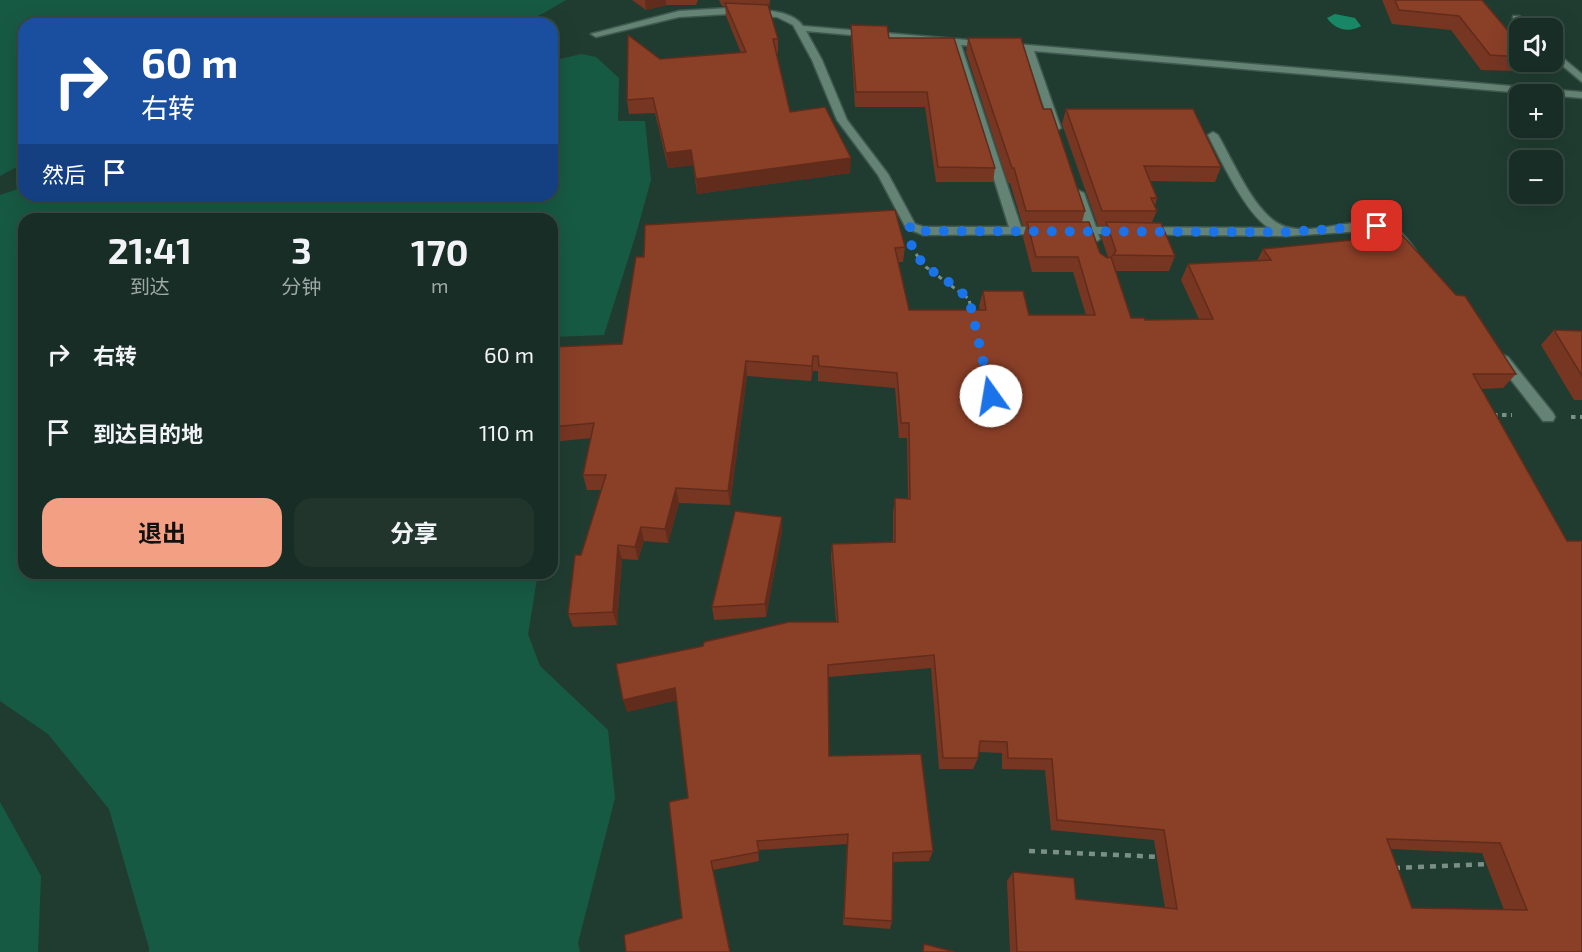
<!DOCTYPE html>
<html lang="zh">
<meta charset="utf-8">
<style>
:root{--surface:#182d25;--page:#21352d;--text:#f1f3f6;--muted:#9fa8a7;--line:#364942;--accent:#f39f84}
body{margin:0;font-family:"Exo 2","Noto Sans SC",sans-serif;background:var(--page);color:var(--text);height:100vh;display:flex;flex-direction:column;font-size:22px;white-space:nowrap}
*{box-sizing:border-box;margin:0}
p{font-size:20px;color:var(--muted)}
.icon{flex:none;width:33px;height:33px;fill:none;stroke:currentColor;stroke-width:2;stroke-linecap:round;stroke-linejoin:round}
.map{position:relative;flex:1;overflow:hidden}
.panel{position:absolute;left:18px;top:213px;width:540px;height:366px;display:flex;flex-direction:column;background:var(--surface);border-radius:18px;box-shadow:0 6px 24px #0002,0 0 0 2px var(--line)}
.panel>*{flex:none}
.hud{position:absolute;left:18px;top:18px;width:540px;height:183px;border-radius:18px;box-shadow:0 6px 24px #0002,0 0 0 2px var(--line);background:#1a4fa0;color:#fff;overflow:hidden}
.fabs{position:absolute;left:1509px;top:18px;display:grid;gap:12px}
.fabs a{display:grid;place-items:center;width:54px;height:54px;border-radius:12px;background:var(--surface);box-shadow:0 6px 24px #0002,0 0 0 2px var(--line);font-size:30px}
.pin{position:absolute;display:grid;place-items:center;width:51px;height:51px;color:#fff;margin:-26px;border-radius:12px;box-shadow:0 3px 9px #0006}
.me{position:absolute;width:66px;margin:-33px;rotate:347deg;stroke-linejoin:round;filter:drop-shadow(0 0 4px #0008)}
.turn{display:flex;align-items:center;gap:21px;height:126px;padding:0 24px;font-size:27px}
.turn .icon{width:78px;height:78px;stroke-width:2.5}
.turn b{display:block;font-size:42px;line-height:51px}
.then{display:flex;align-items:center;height:57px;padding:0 24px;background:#0003;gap:12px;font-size:22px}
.eta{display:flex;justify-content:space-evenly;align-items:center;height:102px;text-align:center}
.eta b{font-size:36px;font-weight:700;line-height:42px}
.cta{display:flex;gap:12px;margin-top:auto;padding:12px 24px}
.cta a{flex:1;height:69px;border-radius:18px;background:var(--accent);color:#111;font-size:24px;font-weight:700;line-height:69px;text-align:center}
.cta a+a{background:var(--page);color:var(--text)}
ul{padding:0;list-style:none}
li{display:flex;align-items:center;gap:18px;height:78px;padding:0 24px}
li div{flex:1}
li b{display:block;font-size:22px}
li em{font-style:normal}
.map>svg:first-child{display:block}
.green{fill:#175a44}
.water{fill:#188765}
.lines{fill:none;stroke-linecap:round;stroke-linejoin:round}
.minor-casing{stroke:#405950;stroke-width:3}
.path-far2{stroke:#7a9087;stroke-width:3;stroke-dasharray:4 4;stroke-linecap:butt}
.path-far1{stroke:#7a9087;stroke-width:4;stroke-dasharray:4.5 4.5;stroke-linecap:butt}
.path{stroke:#7a9087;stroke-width:4.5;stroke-dasharray:6 6;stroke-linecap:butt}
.minor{fill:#658375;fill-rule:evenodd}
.wall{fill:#773622;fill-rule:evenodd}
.shaded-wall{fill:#612c1b}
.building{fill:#8a3f27;stroke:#612c1b;stroke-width:1.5;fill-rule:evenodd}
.route{stroke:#1a73e8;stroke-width:10;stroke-dasharray:0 18}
</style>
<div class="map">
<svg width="1582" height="952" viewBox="0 0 1582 952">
<rect width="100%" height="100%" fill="#203c31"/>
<path class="green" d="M0,0H566L542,14L519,24H24V163L0,176Z
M581,54L596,57L619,78L618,121H645L651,180L636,234L604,335L552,337V219H24V573H538L528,634L540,666L608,730L615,798L578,943L580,952H149V948L109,809L48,734L0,701V195L24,187V195H552V61Z
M0,802L41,876L38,952H0Z"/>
<path class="water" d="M1335,14L1355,18L1361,26C1349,33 1335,30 1327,18Z"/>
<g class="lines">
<g class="minor-casing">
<path id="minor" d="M729,8C749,10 791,7 803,26L1582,92V98L1034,51L1061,128L1056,131L1051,128L1025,50L961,45L1021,227L1046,226L1052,230L1046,234L923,235L906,228L878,175L837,120L812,60L793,25L777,17L729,14L679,17L596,37L591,34L679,11ZM806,31L952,44L1009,227H924L915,224L888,174L847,120L822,60Z
M1513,16H1519L1533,28H1523L1513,20Z
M1552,49L1582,74V82L1552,57Z
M1213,132L1218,135C1233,161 1250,202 1273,220C1304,246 1364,206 1398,230C1405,235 1411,244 1416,251L1410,255L1406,254L1389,235L1378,230L1286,236L1098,234L1100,239L1094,243L1090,242L1086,234L1069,233V227H1084L1072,193L1078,190L1084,193L1096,227L1270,228C1247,217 1220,158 1208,135Z
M1503,355L1508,357L1553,413L1555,417L1553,421H1543L1498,363L1496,360Z"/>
</g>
<path class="path-far2" d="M916,254L926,267L969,299L972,314"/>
<path class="path-far1" d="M1493,415H1512
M1571,417H1582"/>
<path class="path" d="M1029,851L1162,857
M1394,868L1491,864"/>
<use href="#minor" class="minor"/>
</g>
<path class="wall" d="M632,0H698L696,5H666L646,10Z
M719,0H770L769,8L778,39V53H776L790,112L850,173L697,194L693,165L668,168L655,113L629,114L627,100L660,59L741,53L726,16L725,6H722Z
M1382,0H1482L1520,45V62H1526L1520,71L1481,70L1451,30L1392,24Z
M851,25L889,38L995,168L993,182H936L925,107H855L851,39Z
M968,38L1043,109L1085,211L1082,222L1100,253L1107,258L1108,257L1101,237L1105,226H1098L1062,124L1066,109L1221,167L1215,182L1150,181L1157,198L1155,206L1157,211L1152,222L1175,256L1169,271H1116L1131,318L1145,320L1199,319L1181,280L1188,264L1257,261L1263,249L1516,374L1503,388L1481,389L1582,952H1010L1007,881L1013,872L1076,899L1165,908L1154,840L1051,830L1045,770L1002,769V753L979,752L978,758L973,769H939L931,668L828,677L829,756L933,851L929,861L893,862L892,921L890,929L843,925L847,844L758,850L759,861L713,870L682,918L688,798L677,700L627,712L836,622L831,557L832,544L893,542V512L895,498L908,499L907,438H899L895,388L818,381V371H813L811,381L747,376L730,505L679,503L668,543L644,541L638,560L622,559L617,625L573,627L568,614L581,555L601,490H587L583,475L591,438L552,442V347L622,344L636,257L905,247L903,262H898L909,310H980L979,306L983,291L1029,315H1086L1073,272H1032L1023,237L1026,226H1023L1010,183H1008L966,52ZM1391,849L1482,853L1504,910L1412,908Z
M1554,330L1582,331V400H1574L1541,345Z
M782,517V531L766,617L714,620L712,607Z"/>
<path class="shaded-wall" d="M645,0H666V5L646,10Z
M691,150L693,165L668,168L666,153Z
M851,158L850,173L697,194L696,179Z
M813,356V371L811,381L812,366Z
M746,361L747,376L730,505L728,491Z
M676,488L679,503L668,543L665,529Z
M782,517V531L766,617L765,604Z
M641,527L644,541L638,560L635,547Z
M618,545L622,559L617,625L613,612Z
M675,688L678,700L627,712L623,700Z"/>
<path class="building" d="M1395,0H1482L1520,45V57L1490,55L1459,16L1399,10Z
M725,3L768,5L778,39H773L790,112L825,107L851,158L696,179L691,150L666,153L653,98L627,100L628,35L660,59L746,52Z
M851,25L887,26L889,38H954L995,168L938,167L927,92H856Z
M968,38H1021L1043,109H1051L1085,211H1026L1014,168H1012Z
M1066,109H1193L1221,167L1144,166L1157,198H1151L1157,211H1102Z
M895,210L905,247L895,248L909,310H986L983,291H1023L1029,315H1095L1078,257H1036L1027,222H1089L1100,253L1107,258L1111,257L1131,318H1144L1145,320L1213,319L1188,264L1271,260L1263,249L1402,235L1456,295L1465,296L1516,374H1473L1567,541H1582V952H1017L1013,872L1074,878L1076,899L1177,909L1164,830L1057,820L1052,759L1008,758L1007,742L980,741L978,758H943L934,655L828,665L829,756L921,754L933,851L893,853L892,921L844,918L848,834L757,841L759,852L711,861L730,952H626L624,935L682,918L669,802L688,798L675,688L623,700L616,664L703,646L704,642L789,622H838L832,544L895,542V498L910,499L909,423H901L897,373L819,366L818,356H813L812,366L746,361L728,491L676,488L665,529L641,527L635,547L618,545L613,612L568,614L575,555H581L606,475H583L594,423L552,427V347L622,344L636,257H644L645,225ZM1387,839L1500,843L1527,910L1412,908Z
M1106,222L1161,223L1175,256L1113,255L1116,251Z
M1554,330L1582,331V376Z
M735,511L782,517L765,604L712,607Z
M924,944L955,952H923Z"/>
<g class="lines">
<path class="route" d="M991,396L969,299L953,285L926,267L912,250L910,226L923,231L1286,232L1377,226"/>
</g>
</svg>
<div class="fabs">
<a><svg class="icon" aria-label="sound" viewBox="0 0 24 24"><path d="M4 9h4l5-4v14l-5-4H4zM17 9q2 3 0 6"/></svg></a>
<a>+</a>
<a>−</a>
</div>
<div class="pin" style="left:1377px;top:226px;background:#d93025"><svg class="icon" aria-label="arrive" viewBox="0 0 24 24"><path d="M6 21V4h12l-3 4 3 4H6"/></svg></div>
<svg class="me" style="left:991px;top:396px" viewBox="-20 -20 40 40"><circle r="19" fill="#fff"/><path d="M0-13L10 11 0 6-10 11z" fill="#1a73e8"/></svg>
<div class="hud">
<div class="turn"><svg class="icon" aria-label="right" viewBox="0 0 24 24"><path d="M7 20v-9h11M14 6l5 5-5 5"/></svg><div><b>60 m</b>右转</div></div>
<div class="then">然后<svg class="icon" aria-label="arrive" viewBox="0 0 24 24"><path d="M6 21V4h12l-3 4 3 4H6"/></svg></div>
</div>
<section class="panel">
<div class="eta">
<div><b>21:41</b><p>到达</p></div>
<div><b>3</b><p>分钟</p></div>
<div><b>170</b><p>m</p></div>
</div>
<ul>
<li><svg class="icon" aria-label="right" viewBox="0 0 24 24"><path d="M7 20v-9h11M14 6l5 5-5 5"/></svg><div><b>右转</b></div><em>60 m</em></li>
<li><svg class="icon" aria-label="arrive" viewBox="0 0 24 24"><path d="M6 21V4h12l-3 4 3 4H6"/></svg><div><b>到达目的地</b></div><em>110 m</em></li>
</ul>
<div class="cta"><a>退出</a><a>分享</a></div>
</section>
</div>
